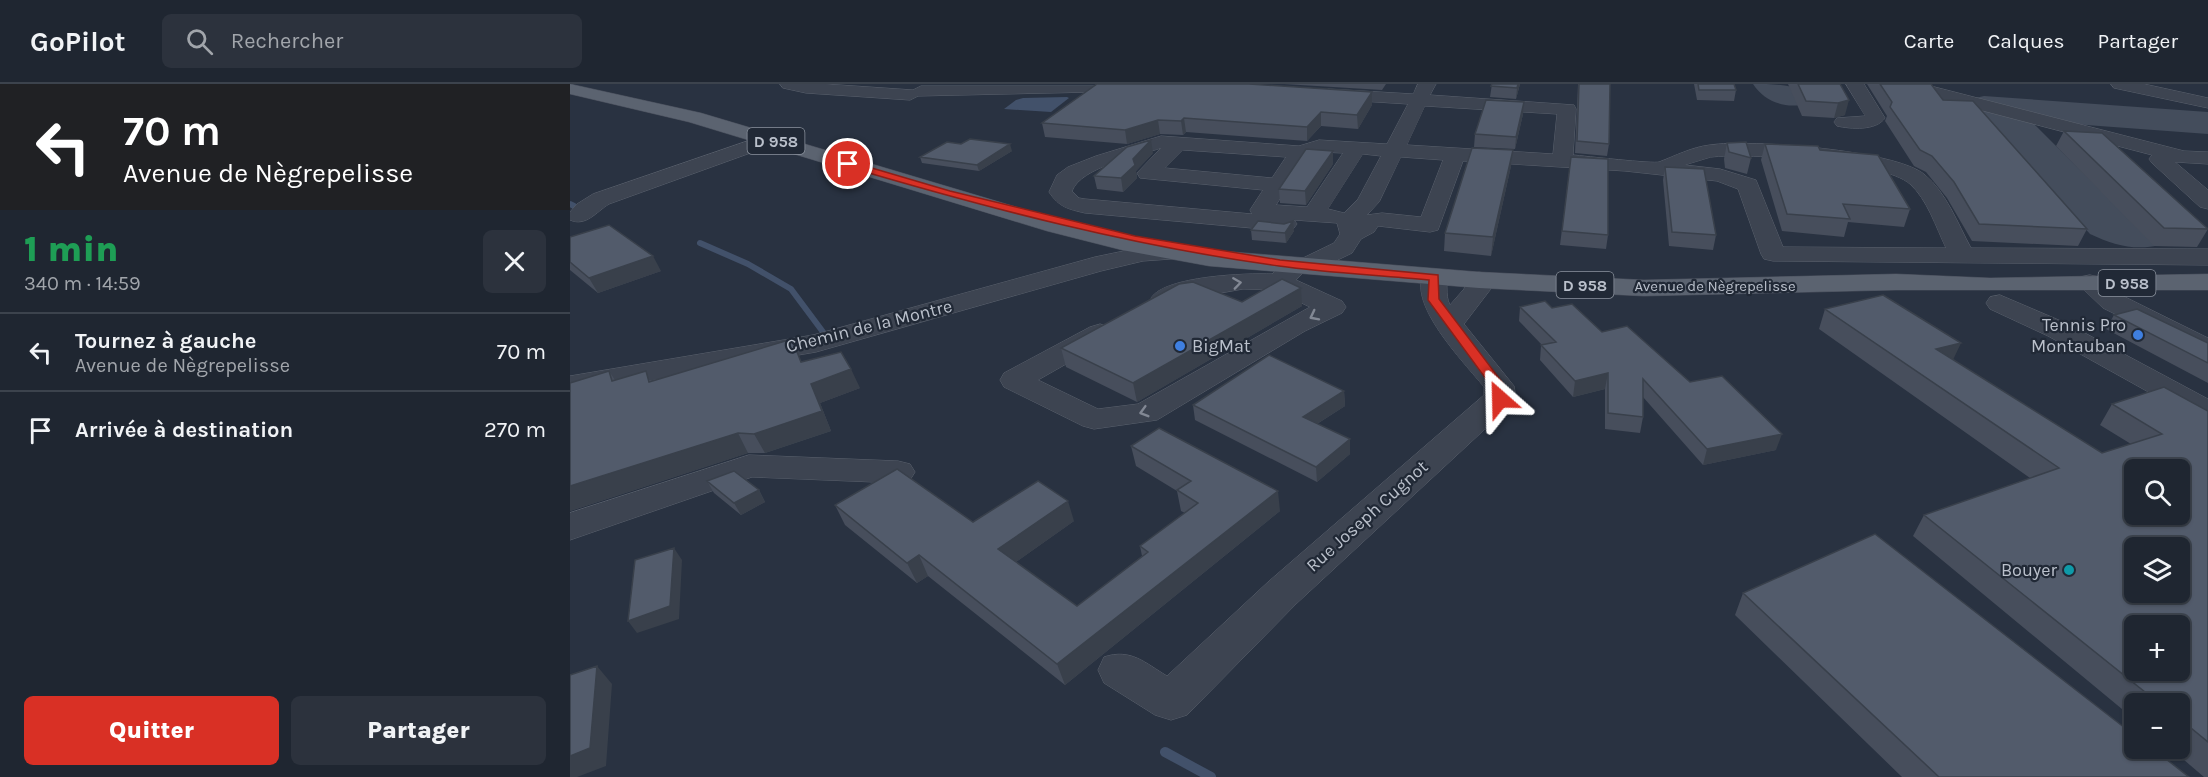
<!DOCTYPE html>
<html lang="fr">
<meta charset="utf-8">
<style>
:root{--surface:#1f2631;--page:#2c323d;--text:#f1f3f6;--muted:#a1a5ab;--line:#3c434d;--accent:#d93025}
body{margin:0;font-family:Karla,sans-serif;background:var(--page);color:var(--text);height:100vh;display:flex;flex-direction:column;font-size:22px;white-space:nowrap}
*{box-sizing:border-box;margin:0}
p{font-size:20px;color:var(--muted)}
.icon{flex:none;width:33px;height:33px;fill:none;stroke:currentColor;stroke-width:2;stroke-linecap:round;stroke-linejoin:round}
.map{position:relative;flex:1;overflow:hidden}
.sheet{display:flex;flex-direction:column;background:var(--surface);width:570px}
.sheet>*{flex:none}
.top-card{background:#202124;color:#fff;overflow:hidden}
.tools{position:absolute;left:1554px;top:375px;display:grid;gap:12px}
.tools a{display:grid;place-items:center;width:66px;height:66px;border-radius:9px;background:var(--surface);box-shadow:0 2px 4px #0004,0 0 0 2px var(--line);font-size:30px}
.pin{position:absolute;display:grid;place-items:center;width:51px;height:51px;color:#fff;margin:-26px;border:3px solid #fff;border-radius:50%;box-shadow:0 2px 6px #0007}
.me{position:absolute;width:66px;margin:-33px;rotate:335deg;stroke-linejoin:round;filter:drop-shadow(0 0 4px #0008)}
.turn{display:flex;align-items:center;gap:21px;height:126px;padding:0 24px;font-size:27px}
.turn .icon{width:78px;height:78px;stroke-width:2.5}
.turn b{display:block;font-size:42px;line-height:51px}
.round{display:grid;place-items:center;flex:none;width:63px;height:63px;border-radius:9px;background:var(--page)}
.head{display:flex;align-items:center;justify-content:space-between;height:102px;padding:0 24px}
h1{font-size:36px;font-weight:800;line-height:45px;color:#1e9e55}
.button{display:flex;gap:12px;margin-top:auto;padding:12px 24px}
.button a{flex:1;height:69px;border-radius:9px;background:var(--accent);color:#fff;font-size:24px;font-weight:800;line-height:69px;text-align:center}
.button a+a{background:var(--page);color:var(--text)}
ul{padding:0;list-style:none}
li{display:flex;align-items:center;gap:18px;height:78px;padding:0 24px;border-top:2px solid var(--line)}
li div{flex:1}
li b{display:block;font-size:22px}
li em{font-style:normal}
header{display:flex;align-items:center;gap:36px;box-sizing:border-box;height:84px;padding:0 30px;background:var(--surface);border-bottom:2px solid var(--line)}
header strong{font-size:28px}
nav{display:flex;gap:33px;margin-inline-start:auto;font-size:21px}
.search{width:420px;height:54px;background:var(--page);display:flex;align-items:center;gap:15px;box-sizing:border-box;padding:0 21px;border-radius:9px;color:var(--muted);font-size:22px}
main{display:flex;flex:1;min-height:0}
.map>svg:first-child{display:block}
.water{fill:#42516a}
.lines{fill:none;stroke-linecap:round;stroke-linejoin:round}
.stream-far1{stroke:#42516a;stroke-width:6}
.stream{stroke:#42516a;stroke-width:10}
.taxiway{fill:#444d5c;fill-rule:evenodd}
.minor-casing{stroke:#5b626e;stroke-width:1}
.major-casing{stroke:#474d5a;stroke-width:1}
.minor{fill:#3d4451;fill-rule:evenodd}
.major{fill:#5b6370;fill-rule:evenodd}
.wall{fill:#474e5c}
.shaded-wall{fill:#39404b}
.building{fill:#525b6b;stroke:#39404b;stroke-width:1.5;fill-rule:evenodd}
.oneway{stroke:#828894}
.route{fill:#d93025;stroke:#8d1f18;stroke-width:1.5}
.shop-dot{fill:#3f7fe0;stroke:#212936;stroke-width:2}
.culture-dot{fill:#0f9aa8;stroke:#212936;stroke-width:2}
.labels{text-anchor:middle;stroke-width:4.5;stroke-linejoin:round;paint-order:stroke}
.far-street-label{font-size:15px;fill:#bac0cb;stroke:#212936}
.shield{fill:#212936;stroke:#8c939e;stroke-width:1.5}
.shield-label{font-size:16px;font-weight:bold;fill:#bac0cb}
.poi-label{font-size:18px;fill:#bac0cb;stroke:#212936;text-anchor:end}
.street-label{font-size:18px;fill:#bac0cb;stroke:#212936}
</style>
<header>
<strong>GoPilot</strong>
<div class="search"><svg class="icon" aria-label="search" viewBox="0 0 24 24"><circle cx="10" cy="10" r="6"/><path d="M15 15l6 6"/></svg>Rechercher</div>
<nav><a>Carte</a><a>Calques</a><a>Partager</a></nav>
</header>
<main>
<section class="sheet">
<div class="top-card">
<div class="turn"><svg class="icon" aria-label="left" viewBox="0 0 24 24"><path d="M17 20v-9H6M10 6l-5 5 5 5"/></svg><div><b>70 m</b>Avenue de Nègrepelisse</div></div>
</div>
<div class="head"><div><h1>1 min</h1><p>340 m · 14:59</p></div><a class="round"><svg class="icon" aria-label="close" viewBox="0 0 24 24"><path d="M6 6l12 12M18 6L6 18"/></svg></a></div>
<ul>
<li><svg class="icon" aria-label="left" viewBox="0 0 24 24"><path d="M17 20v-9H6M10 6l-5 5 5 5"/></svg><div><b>Tournez à gauche</b><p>Avenue de Nègrepelisse</p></div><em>70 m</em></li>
<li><svg class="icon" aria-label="arrive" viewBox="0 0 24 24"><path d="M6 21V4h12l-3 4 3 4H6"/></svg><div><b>Arrivée à destination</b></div><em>270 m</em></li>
</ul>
<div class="button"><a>Quitter</a><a>Partager</a></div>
</section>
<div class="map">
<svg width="1638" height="693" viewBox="0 0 1638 693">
<rect width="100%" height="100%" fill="#293241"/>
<path class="water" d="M453,14L497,13L499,14L481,28L434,25L446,16Z"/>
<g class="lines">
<path class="stream-far1" d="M0,120L4,122
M130,159L178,180L221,205L256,252"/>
<path class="stream" d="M595,668L641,693"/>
<path class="taxiway" d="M1183,0C1202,0 1229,0 1241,12L1236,20C1215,25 1195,18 1183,0Z
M1414,12L1638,28V50L1461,37L1554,130L1590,141L1597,151L1590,161C1565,167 1543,161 1520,150L1423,42L1401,31L1396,23L1401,15Z"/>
<g class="minor-casing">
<path id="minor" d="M210,0H255L343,6L351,2H577L568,7L348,12L340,16L236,9L213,4Z
M848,0H866L860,11L1004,21L1006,25L1003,71C1014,72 1084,80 1089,78C1105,72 1122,63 1140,61C1179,55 1327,66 1355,91C1376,108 1388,140 1401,164L1638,165V181L1203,177L1194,175L1191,170L1168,105L1147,97L1055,87L893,77L868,146L860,148L808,142L804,148L791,155L782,169L747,186L734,188L726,196L772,217L776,223L772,229L735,247L587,336L524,345L513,342L434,303L430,296L434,289L520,243L530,240L540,243L544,249L540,255L468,296L528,325L568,320L740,223L704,206L673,205L611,216L594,222L584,220L581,214C595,192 676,189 702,190L718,175L733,174L764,159L770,150L767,139L724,136L727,140L723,145L715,147L515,129C498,125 489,123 479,108L487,91L498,83L526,72L591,52L729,62L749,56L817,60L838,20L758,15L749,10L758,5L843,10ZM855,22L987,30L983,70L837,61ZM591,64L567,89L570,94L693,106L680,126L682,130L515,115L509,114L502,107C511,83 568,72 591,64ZM613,66L716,73L702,94L595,84ZM750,68L773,69L737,123L706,121L737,72ZM793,70L811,72L788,115L774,129L758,125ZM831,73L873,76L851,133L812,129L797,131L809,118ZM1141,73C1178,69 1313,76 1340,100C1357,115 1366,143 1376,164L1213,163L1186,96L1150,85L1115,81Z
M1276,0H1294L1315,34C1306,47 1281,45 1267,42L1264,38L1267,34L1295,32Z
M1323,0H1353L1614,67L1638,68V80L1605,78L1638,106V125L1630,123L1582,79L1579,75L1582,71L1326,4Z
M1541,0H1574L1638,14V24L1544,4Z
M201,49L208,51L211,55L208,59L39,120C26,128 16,143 0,136V128L7,120L23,110Z
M606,162L615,164L618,169L615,174L573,177L531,187L246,268L0,310V292L243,251L525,173L573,163Z
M864,185L873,187C880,198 874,210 880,221L894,205L900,190L909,188L918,190L922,196L920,206L894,240L944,302L946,314L941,321L726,520L617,631L601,636L585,631L534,599L528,586L534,573C561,564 575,579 597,592L698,498L914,311V303C895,279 834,218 855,187Z
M1520,191L1529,193L1553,212L1638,254V274L1628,271L1533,224L1507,199L1511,193Z
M1430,211L1498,240L1638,315V338L1627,335L1478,252L1420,225L1416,219L1420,213Z
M179,371L328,377L340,380L345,388L340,396L328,399L182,393L0,456V429Z"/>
</g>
<g class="major-casing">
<path id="major" d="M0,0L131,29L493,137L552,152L639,166L909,188L1074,196L1326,190L1420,194L1638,190V206H1326L1074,212L909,204L639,182L552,166L477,147L119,38L0,10Z"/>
</g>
<use href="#minor" class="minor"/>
<use href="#major" class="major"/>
</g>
<path class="wall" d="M714,0H816L812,6Z
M922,0H950L946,15L920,13Z
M1008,0H1040L1039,60L1037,72L1005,69Z
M1124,0H1164L1166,6L1164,17L1127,16Z
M1218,0H1270L1275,31L1264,34L1232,32Z
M1297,0H1361L1373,16L1517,145L1508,162L1402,157L1377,114L1356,88L1344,82L1315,37L1317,32Z
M954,18L953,30L945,65L904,63L905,50Z
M802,21L788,45L751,42L737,57L616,48L613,51L590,50L557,60L475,53L472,39Z
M1494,47L1638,145L1627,163L1584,162L1486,62Z
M1157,59L1181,74L1177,90L1155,84L1154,75Z
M1195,60L1250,66L1340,125L1334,143L1278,138L1274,153L1212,147L1191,76Z
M943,66L941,82L921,172L874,167L875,149Z
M442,67L409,87L352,79L350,73Z
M583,69L566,87L567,94L553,108L527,105L524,92Z
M1001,73L1038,151L1036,165L990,161Z
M763,80L736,121L710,119L709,105Z
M1095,83L1146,151L1143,166L1099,162L1093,96Z
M681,146L724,147L716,159L682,156Z
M0,153L91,187L28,209L0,186Z
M672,218L732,222L567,318L496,283L491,264Z
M950,223L982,224L1032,248L1120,298L1206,366L1133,381L1073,313V333L1070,349L1035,345V305L1003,313L970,276L971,261H972L949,237Z
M1255,225L1383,276L1532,369L1561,360L1530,341L1542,320L1638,327V693H1634L1600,664H1610V620H1564V635L1343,452L1354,431L1460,394L1249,245Z
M1544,231L1638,259V299L1536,245Z
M232,278L290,304L250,319L261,347L195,369H178L0,427L39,287L45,296L82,297Z
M774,307L775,322L747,340L780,355V370L747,398L625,336L623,321Z
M561,362L710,427L495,601L358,492L347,499L275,441L265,421L403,438L504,437L446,478L507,522L572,472L570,462L615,429L611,427L607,407L566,382Z
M137,397L189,406L195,418L171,431L144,409Z
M1173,509L1619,693H1332L1165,531Z"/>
<path class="shaded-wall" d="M948,0H950L946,15L947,4Z
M802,8V21L788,45L787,31Z
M1279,16L1275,31L1264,34L1268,19Z
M954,18L953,30L945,65L946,53Z
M751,28V42L737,57V43Z
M614,34L616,48L613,51L611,37Z
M588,36L590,50L557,60L555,46Z
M581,56L583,69L566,87L567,94L553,108L551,94L563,75Z
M440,60L442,67L409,87L407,81Z
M943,66L941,82L921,172L923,153Z
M763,67V80L736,121L735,107Z
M723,137L724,147L716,159L715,149Z
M83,172L91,187L28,209L19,194Z
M731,204L732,222L567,318L563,299Z
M1391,259L1382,278L1366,265Z
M281,285L290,304L250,319L261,347L195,369L184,350L241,300Z
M1038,289L1035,305L1003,313L1005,297Z
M774,307L775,322L734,348L733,333Z
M168,349L178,369L0,427V402Z
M1212,350L1206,366L1133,381L1137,365Z
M780,355V370L747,398L746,383Z
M189,406L195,418L171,431L164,419Z
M708,407L710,427L495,601L487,580Z
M498,417L504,437L436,485L428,465Z
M104,464L112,476L109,535L67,549L58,537Z
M349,471L358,492L347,499L337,479Z
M27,582L42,600L36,682L7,693H0V672Z"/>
<path class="building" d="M527,0H679L802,8L787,31L751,28L737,43L614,34L611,37L588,36L555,46L472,39Z
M922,0H948L947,4L921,2Z
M1009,0H1040L1039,60L1007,57Z
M1128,0H1164L1166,6H1129Z
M1228,0H1270L1279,16L1268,19L1236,17Z
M1310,0H1361L1373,16L1403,17L1517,145L1409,140L1384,98L1362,72L1350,66L1320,23L1322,18Z
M916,16L954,18L946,53L905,50Z
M1494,47L1532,49L1638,145L1594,144Z
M400,55L440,60L407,81L350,73L377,58L391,60Z
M581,56L563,75L565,81L551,94L524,92L557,63Z
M1176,58L1181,74L1159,68L1157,59Z
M1195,60L1248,62L1250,66L1308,71L1340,125L1273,120L1280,135L1217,130Z
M902,64L943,66L923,153L875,149Z
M736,65L763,67L735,107L709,105Z
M1001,73L1038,75V151L992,147Z
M1095,83L1134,85L1146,151L1102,148Z
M688,137L714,140L723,137L715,149L681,146Z
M39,141L83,172L19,194L0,178V153Z
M712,195L731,204L563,299L491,264L609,200L623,198L672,218Z
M1313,211L1391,259L1366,265L1532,369L1592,350L1542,320L1594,303L1638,327V658L1610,635V620H1590L1354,431L1489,384L1255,225ZM1564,386H1610V430H1564ZM1564,464H1610V508H1564ZM1564,542H1610V586H1564Z
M975,217L982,224L1002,220L1032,248L1057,242L1120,298L1152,292L1212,350L1137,365L1073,295V333L1038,329V289L1005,297L971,261L986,258L950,223Z
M1567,225L1638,259V279L1544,231Z
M222,255L231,278L271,268L281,285L241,300L252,327L184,350L168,349L0,402V299L39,287L42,297L76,287L79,298Z
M699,271L774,307L733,333L780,355L746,383L623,321Z
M589,344L708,407L487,580L349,471L337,479L265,421L327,385L403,438L468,397L498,417L428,465L507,522L578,468L570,462L628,419L607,406L621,397L561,362Z
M164,387L189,406L164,419L137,397Z
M1305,450L1564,651V664H1582L1619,693H1369L1173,509Z
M104,464L100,522L58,537L65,476Z
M27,582L20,664L0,672V591Z"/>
<defs><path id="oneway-chevron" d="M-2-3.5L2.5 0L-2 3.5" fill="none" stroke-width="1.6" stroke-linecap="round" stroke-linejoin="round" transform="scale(1.5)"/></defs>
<g class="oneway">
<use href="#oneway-chevron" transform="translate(667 199) rotate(-8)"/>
<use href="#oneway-chevron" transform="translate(744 232) rotate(153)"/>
<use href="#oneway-chevron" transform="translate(574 328) rotate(164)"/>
</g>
<path class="route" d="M278,77L380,107L565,152L710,176L868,191L869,215L935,302L937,315L930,318L925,317L922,303L858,216L859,196C809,191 758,189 709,182C562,162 417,124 275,82Z"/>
<g class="shop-dot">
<circle cx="1568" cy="251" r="6"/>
<circle cx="610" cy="262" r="6"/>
</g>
<circle class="culture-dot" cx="1499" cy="486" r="6"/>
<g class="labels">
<g class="far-street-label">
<text x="1145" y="207">Avenue de Nègrepelisse</text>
</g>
<g class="shield">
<rect x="177.5" y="44" width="57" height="26" rx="4.5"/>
<rect x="1528.5" y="186" width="57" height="26" rx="4.5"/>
<rect x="986.5" y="188" width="57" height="26" rx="4.5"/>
</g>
<g class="shield-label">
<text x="206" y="63">D 958</text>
<text x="1557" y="205">D 958</text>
<text x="1015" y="207">D 958</text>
</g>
<g class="poi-label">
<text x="1556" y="247">Tennis Pro<tspan x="1556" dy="21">Montauban</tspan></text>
<text x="622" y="268" text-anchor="start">BigMat</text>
<text x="1487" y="492">Bouyer</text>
</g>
<g class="street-label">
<text transform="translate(299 242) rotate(-14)" y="6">Chemin de la Montre</text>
<text transform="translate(797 432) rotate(-42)" y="6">Rue Joseph Cugnot</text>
</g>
</g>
</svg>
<div class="tools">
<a><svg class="icon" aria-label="search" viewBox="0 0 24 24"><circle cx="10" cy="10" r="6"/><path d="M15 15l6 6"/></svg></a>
<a><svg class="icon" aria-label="layers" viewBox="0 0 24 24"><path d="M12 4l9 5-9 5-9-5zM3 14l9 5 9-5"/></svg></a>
<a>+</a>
<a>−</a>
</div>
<div class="pin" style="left:278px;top:80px;background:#d93025"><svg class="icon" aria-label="arrive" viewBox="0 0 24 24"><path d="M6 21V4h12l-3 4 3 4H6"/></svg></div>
<svg class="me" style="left:930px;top:315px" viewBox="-20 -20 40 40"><path d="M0-17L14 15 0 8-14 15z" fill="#d93025" stroke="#fff" stroke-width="4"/></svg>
</div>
</main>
